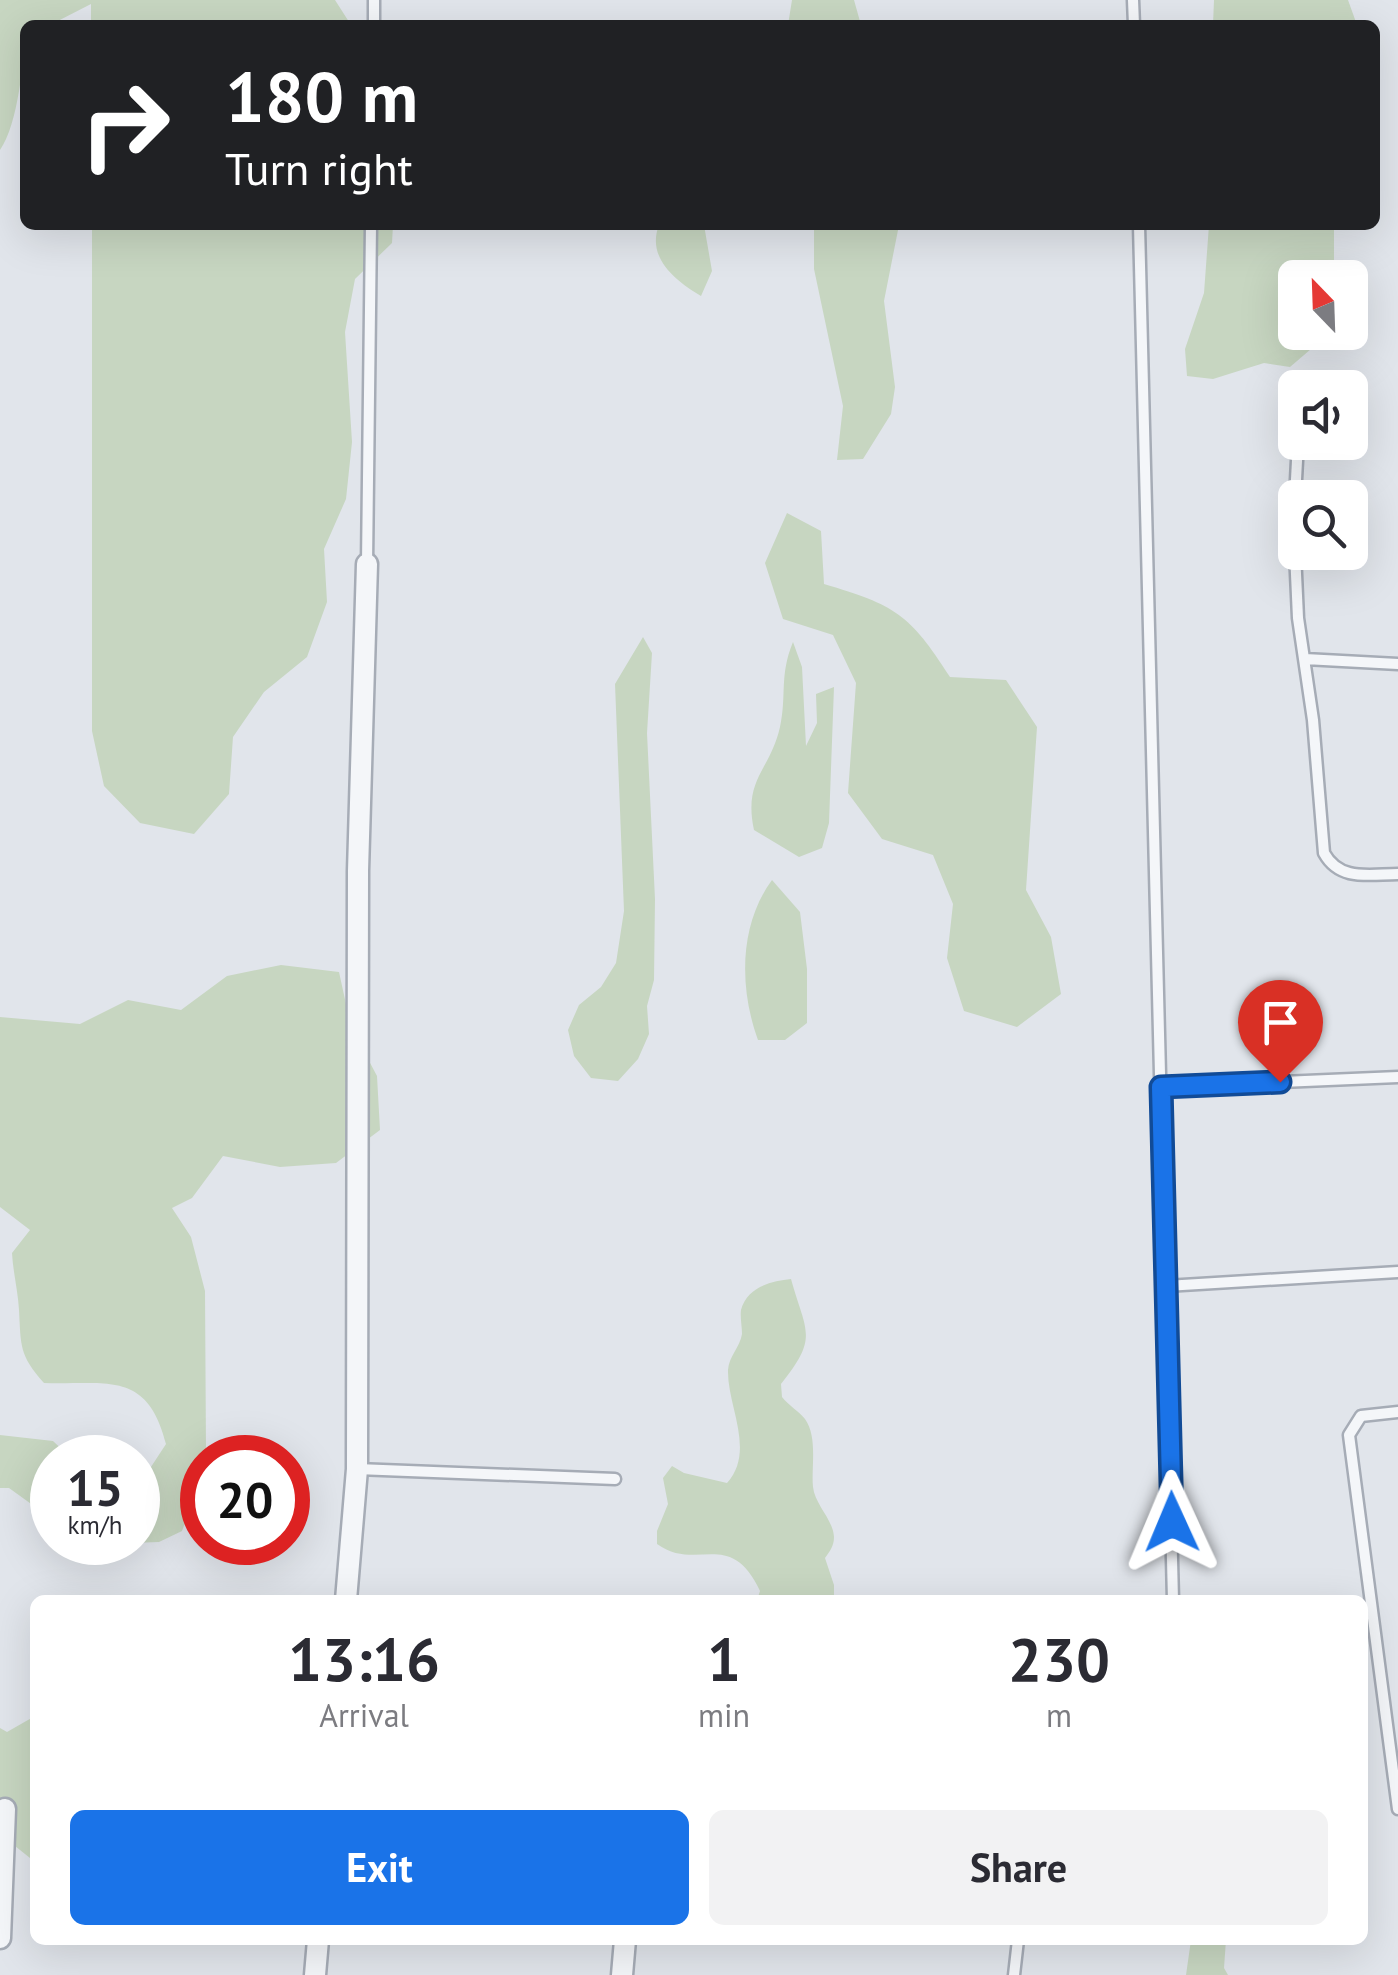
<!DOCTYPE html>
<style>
:root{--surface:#fff;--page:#f2f2f3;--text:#2b2b33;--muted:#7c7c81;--accent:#1a73e8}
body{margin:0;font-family:"PT Sans",sans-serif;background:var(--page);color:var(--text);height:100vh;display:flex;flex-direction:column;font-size:38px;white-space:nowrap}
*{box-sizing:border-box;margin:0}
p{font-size:32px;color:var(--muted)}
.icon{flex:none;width:55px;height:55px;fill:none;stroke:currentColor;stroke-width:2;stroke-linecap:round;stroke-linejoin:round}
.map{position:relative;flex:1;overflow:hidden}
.details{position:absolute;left:30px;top:1595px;width:1338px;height:350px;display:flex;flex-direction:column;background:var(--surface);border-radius:15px;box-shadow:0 10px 40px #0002}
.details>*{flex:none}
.top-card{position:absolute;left:20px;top:20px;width:1360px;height:210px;border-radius:15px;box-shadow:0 10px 40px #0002;background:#202124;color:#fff;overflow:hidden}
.needle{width:65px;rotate:337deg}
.buttons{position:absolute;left:1278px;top:260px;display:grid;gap:20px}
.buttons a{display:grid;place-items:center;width:90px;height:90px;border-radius:15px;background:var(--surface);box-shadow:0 10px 40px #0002;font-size:50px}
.speed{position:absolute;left:30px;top:1435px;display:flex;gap:20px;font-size:50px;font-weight:700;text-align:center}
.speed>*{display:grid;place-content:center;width:130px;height:130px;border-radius:50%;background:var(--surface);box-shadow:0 10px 40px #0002;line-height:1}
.speed small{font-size:25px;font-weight:400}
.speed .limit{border:15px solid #d22;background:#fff;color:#111}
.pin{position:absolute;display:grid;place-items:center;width:85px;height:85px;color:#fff;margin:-102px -42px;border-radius:50% 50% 50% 0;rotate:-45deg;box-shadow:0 0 10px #0007}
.pin .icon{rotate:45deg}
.me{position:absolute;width:110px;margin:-55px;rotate:359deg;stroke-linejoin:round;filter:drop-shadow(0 0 8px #0008)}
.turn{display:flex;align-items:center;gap:35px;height:210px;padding:0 40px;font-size:45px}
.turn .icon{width:130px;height:130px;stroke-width:2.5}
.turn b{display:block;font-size:70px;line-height:85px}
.eta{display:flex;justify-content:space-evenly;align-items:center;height:170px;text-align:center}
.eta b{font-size:60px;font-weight:700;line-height:70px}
.primary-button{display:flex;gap:20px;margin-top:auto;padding:20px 40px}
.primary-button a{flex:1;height:115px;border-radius:15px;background:var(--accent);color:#fff;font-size:40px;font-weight:700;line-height:115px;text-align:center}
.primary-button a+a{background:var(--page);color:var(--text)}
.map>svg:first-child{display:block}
.green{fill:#c7d6c1}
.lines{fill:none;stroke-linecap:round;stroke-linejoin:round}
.lane-casing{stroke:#a6acb6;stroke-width:15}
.street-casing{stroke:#a6acb6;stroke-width:25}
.lane{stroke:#f4f6f9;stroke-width:10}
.street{stroke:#f4f6f9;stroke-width:20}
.route-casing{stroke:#114b97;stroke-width:25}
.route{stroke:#1a73e8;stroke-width:18}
</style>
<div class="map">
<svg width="1398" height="1975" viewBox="0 0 1398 1975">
<rect width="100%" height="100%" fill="#e1e5eb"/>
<path class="green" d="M0,0H335L351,25H91V4L50,25H25C25,57 18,125 0,150Z
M792,0H854L861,25H788Z
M1214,0H1348L1357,25H1213Z
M92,225H393L392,243L355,279L345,332L352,442L346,499L324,549L327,602L307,657L264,692L233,737L229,794L194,834L140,823L104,786L92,731Z
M659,225H704L712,271L701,296C676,281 646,258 659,225Z
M814,225H899L884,301L895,387L891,414L863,459L837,460L843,406L814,269Z
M1209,225H1334V277L1295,278V332L1321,333L1311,349L1290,367L1264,363L1213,379L1187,376L1185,349L1204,293Z
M787,513L821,531L824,584C895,605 910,614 950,677L1006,680L1037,727L1026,890L1051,937L1061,994L1017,1027L964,1011L947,958L953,904L933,855L882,839L848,793L856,683L833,635L783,619L765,563Z
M643,637L652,653L647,733L655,899L654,980L647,1006L649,1034L638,1059L618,1081L591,1078L574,1056L568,1030L579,1005L601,987L616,963L624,911L615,684Z
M793,642L802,667L806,746L817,723L816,694L834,687L829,823L822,848L799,857L754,830C743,779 770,771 780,727C787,695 779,676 793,642Z
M772,880L800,912L807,969V1023L785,1040H758C739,988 739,925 772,880Z
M281,965L339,972L351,1027L377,1076L380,1130L336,1163L280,1167L223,1156L192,1198L172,1208L191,1237L205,1291L206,1451L202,1479L182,1531L159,1542L102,1544L96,1543L138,1542V1475L149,1470L166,1444C147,1370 108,1385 44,1383C19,1355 21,1346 19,1310C18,1291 13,1272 12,1253L30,1230L0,1207V1017L80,1024L128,1000L181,1010L227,976Z
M791,1279C806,1333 819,1336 781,1384L782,1397C789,1406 799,1411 805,1419C818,1437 811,1468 813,1487C815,1505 833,1519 834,1537C834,1546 830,1551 825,1558L834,1585V1600H757L760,1591C730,1527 697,1573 657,1544V1531L668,1504L663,1478L672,1466L684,1473L727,1483C756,1451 727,1406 728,1370C729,1356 740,1347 742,1334C742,1326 740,1317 741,1310C747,1287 771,1281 791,1279Z
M0,1435L53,1441L70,1457L52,1458V1519L9,1488H0Z
M35,1716V1862L0,1834V1728L7,1732Z
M1191,1940H1226L1224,1968L1228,1975H1186Z"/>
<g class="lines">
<g class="lane-casing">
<path id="lane" d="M1133,0L1134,25
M374,25V0
M1139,225L1173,1600
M1295,498L1298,442
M1295,552L1298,618L1313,720L1324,853C1340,882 1370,874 1398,874
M367,564L371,225
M1305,659L1398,664
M1161,1087L1398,1077
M1166,1286L1398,1272
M1398,1412L1361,1416L1349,1435L1398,1809
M357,1469L615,1479
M1014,1975L1018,1940"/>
</g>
<g class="street-casing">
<path id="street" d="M346,1600L357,1469L358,871L367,564
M0,1938L5,1809
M315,1975L318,1940
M622,1975L625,1940"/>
</g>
<use href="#lane" class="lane"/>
<use href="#street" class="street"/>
</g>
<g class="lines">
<g class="route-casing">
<path id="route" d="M1172,1522L1161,1087L1280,1082"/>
</g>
<use href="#route" class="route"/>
</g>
</svg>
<div class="buttons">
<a><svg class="needle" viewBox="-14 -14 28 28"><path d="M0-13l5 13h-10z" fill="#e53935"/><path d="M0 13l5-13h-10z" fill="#7c7c81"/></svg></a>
<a><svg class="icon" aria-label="sound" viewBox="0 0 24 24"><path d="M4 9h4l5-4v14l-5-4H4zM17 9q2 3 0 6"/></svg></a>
<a><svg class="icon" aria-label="search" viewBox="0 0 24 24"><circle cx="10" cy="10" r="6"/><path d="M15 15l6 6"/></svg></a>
</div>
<div class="speed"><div>15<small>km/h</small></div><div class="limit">20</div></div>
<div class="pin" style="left:1280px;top:1082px;background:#d93025"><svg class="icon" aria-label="arrive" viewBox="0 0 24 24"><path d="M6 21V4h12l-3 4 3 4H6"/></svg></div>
<svg class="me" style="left:1172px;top:1522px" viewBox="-20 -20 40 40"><path d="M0-17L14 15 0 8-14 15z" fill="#1a73e8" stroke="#fff" stroke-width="4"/></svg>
<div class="top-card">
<div class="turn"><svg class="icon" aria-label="right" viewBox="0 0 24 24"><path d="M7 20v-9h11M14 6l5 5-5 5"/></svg><div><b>180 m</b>Turn right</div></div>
</div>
<section class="details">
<div class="eta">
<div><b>13:16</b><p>Arrival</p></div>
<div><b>1</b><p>min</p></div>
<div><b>230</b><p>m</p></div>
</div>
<div class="primary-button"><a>Exit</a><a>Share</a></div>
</section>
</div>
